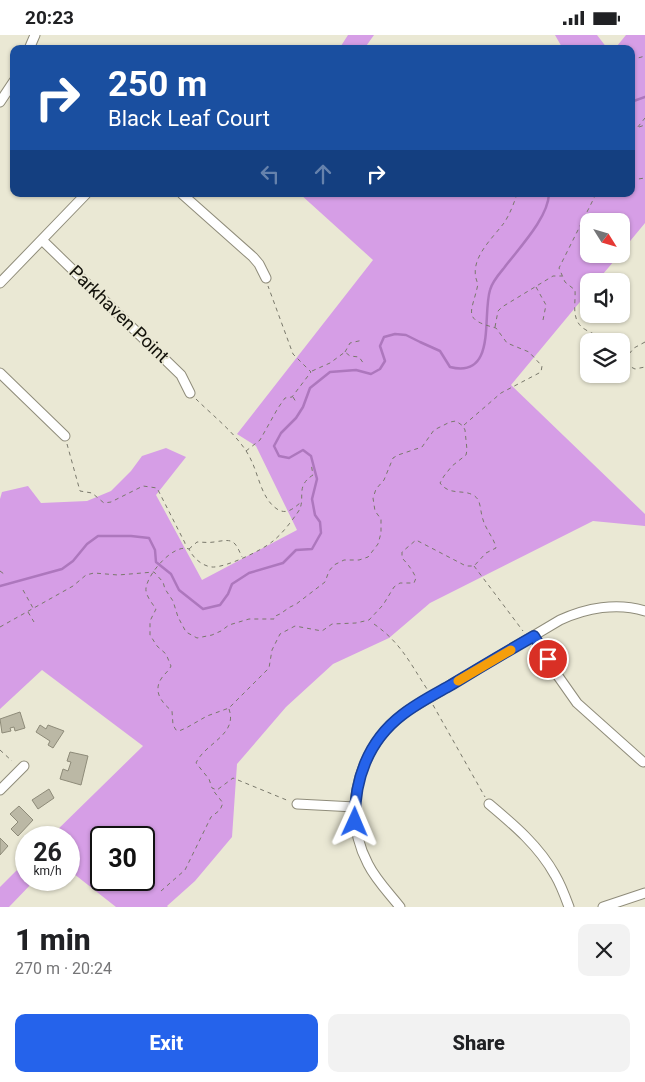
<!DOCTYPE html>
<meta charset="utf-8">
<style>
:root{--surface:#fff;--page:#f2f2f2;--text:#202124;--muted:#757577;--accent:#2563eb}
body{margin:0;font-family:Roboto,sans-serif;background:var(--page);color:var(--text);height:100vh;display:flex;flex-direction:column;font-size:19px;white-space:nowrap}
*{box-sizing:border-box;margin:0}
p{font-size:16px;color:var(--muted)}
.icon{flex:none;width:28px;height:28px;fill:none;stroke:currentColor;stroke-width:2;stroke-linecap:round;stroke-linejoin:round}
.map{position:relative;height:872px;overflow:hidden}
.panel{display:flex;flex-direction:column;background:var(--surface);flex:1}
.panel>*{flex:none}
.top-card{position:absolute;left:10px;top:10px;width:625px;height:152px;border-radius:10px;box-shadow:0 1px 4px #0004;background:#1a4fa0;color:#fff;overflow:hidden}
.needle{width:32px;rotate:127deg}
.controls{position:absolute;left:580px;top:178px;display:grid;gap:10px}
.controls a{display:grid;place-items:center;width:50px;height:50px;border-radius:10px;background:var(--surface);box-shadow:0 1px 4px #0004;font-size:25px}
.speed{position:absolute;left:15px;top:791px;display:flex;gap:10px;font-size:25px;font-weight:700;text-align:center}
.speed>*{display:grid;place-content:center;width:65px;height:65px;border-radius:50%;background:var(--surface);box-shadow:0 1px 4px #0004;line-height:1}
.speed small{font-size:12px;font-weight:400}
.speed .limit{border:2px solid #111;border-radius:8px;background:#fff;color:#111}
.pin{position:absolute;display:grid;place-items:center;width:42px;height:42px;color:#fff;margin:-21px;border:2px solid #fff;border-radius:50%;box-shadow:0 1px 5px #0007}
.me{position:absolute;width:55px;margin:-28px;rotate:1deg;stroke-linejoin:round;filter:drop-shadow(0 0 4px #0008)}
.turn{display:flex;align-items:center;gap:18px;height:105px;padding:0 15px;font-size:22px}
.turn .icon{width:65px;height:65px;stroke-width:2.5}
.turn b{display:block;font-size:35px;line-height:42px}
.lanes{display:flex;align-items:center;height:48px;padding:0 15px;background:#0003;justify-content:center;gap:25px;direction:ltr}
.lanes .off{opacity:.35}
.round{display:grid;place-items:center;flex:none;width:52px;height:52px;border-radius:10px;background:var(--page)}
.head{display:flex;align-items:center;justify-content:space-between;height:85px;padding:0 15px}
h1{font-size:30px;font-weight:800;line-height:38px}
.button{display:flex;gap:10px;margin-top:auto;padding:10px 15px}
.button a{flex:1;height:58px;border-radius:10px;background:var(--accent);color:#fff;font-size:20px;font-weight:800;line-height:58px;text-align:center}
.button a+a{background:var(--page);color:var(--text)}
.status{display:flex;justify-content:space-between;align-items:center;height:35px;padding:0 25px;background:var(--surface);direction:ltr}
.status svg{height:14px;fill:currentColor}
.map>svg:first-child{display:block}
.forest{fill:#d69ee6;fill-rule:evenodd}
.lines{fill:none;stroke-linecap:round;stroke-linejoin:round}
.stream{stroke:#ad77bd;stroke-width:2.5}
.building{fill:#bbb8a5;stroke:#8e8b79}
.minor-casing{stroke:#8f8c7a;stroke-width:11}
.path{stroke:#79786b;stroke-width:1;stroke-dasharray:4 4;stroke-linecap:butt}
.minor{stroke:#fff;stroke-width:9}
.route-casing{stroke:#184099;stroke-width:12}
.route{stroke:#2563eb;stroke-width:9}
.slow{stroke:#f59e0b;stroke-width:9}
.labels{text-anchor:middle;stroke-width:4;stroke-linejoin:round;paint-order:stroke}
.street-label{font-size:18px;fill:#12110a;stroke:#eae8d4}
</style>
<div class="status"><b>20:23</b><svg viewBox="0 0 49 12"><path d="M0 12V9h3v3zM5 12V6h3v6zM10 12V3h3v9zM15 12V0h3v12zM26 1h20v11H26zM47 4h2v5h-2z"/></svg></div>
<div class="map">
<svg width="645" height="872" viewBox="0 0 645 872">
<rect width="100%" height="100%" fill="#eae8d4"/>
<path class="forest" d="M348,0H374L364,14H339Z
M555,0H597L607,13L617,11L626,0H645V188L621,217V186H589V219H620L597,246H589V256L511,350L645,479V491L593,486L430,568L389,603L333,629L286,672L237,729L232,802L195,846L167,871L168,872H116L69,835V802H50L143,711L42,635L0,674V464L2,457L28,451L41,468L87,466L111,456L131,436L142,421L166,413L186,422L156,460L202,545L297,495L256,411L237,399L373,225L300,159H631V14H563ZM101,802H144V845H101Z
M26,826V845H35L9,872H0V852Z"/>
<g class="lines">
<path class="stream" d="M631,67L645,62
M0,551L62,534L73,526L87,509L98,501H131L149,503L155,515L156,527L171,539L179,555L203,574L220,570L228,559L232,549L249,538L283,528L296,515L312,514L321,498L320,487L315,480L312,464L317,444L311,421L303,415L289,423L279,421L274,411L281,398L296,383L303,372L310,353L330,337L356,335L371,339L380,334L385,326L380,311L384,302L395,299L406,300L420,307L440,316L450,332C497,344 482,281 490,255C492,247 499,239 504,233C519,213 548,183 549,159"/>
</g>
<path class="building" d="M20,677L25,693L15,696L14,692L10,693L11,696L2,698L0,684Z
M40,690L46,694L48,690L64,696L53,713L48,710L50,706L36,697Z
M70,717L88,721L81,750L60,744L63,734L68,736L71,727L67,726Z
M49,754L54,763L38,774L32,765Z
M19,771L33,785L18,801L11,794L18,787L10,779Z
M0,803L8,811L0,820Z"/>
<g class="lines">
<g class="minor-casing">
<path id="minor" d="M29,14L35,0
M0,67L14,46
M182,159L253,222L259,229L266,243
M42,205L181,340L190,358
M0,248L86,159
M0,338L65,401
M534,601L558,641L577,668L643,727
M0,755L24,731
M297,769L355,772
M489,769C514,790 539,811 555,840C561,850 565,861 569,872
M400,872C389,858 376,845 368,829C340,775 359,711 407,676L560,585C586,573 617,567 645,576
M603,872L645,858"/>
</g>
<path class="path" d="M609,13L610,14
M631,25L645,21
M639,92L645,90
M631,96L637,93L645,83
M631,145L645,143
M596,159L559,233L565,247L575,255C576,269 570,286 586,295C593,299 598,300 603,306
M536,252L546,270L543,285
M495,292L498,276L502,272L553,241H562
M645,307L634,313L624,325L625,329L635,334L645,332
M345,317L350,308L363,305
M312,336L330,328L345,317L350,321L359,322L364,329
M293,362L296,367
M196,364C214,382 242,403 252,427C259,442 262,464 277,474C286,480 293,474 300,468
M464,390L501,358L541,337L542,331L529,317L507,308L496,293C461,284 472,278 478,249C467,226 491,205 504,188C510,179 514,168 517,159
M67,409L80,456L92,458L104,468L111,467L143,451L157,453L185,508V510
M246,416L260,405L278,373L285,363L292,362L311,337L293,319L268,251
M189,514L197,507C202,507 208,508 214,507C233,504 234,504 242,522
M474,531L523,596
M0,536L4,539
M23,555L33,573
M28,577L34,587
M374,589C401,608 410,628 427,654
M0,592L73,551L86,540L94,538L118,540L154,537L163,547L165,554L173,566L178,582L186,597L197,603L212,600L221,596L229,590L249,584H274L275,581C283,579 287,572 295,570L325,547L329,536L334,530L344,525H359L368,522L378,509L381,498V484L375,476L373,463L376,454L384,445L393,423L398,420L422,412L434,395L450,387L456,386L463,391L465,395L467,415L466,420L452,431L444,441L440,448C450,461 462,454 473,460C481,464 480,474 482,481C485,495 494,502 496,513L486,518L474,531H466L416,505L402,517V523C408,529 413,536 416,543L414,548H400L394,552L383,570L369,585L356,588L332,589L322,596L295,591L280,599L272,615L269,633L229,673L207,681L186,693L179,696L176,695L173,690L172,676C162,668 153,657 161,644C164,639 169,636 171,631L166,619L157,611L150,600V586L156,574C152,568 145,560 146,553C148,538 174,508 189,514C193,523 202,531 212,532C225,533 263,515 273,506C282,499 291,487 298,477C307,464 294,452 313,440L311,428
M433,670L485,762
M229,674C238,700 205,708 196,728L209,744L212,753L217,755L233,743L289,766
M0,715L12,726
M161,856L185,835L211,782L220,775L223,768L212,754"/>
<use href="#minor" class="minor"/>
</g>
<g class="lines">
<g class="route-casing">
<path id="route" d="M355,787C354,745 368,706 402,680C417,668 435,659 451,650C479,633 506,617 534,601L548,624"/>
</g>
<use href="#route" class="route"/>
<path class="slow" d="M458,646L511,615"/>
</g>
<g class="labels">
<g class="street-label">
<text transform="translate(119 279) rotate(44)" y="6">Parkhaven Point</text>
</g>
</g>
</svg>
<div class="controls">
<a><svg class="needle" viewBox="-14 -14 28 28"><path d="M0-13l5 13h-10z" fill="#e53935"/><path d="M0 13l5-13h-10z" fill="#757577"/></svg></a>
<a><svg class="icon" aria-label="sound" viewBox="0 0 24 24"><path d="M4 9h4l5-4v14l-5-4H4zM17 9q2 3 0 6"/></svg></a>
<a><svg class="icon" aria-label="layers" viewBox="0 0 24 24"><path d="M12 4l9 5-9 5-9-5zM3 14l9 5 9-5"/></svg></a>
</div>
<div class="speed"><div>26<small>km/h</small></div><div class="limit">30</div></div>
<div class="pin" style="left:548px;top:624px;background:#d93025"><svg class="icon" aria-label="arrive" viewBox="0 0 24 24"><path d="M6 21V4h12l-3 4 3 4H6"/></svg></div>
<svg class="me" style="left:355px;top:787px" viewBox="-20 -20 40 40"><path d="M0-17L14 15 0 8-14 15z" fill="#2563eb" stroke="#fff" stroke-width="4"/></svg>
<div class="top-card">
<div class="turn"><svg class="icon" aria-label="right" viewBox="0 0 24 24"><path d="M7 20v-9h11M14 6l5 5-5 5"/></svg><div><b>250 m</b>Black Leaf Court</div></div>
<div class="lanes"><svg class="icon off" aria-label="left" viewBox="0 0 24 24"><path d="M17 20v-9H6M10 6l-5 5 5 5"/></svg><svg class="icon off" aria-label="ahead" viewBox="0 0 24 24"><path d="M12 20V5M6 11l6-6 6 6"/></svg><svg class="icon" aria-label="right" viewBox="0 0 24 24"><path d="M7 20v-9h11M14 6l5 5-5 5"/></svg></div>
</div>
</div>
<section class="panel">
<div class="head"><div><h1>1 min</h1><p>270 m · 20:24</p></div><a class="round"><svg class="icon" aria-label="close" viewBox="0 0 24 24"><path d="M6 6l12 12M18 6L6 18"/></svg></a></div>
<div class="button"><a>Exit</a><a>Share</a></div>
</section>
